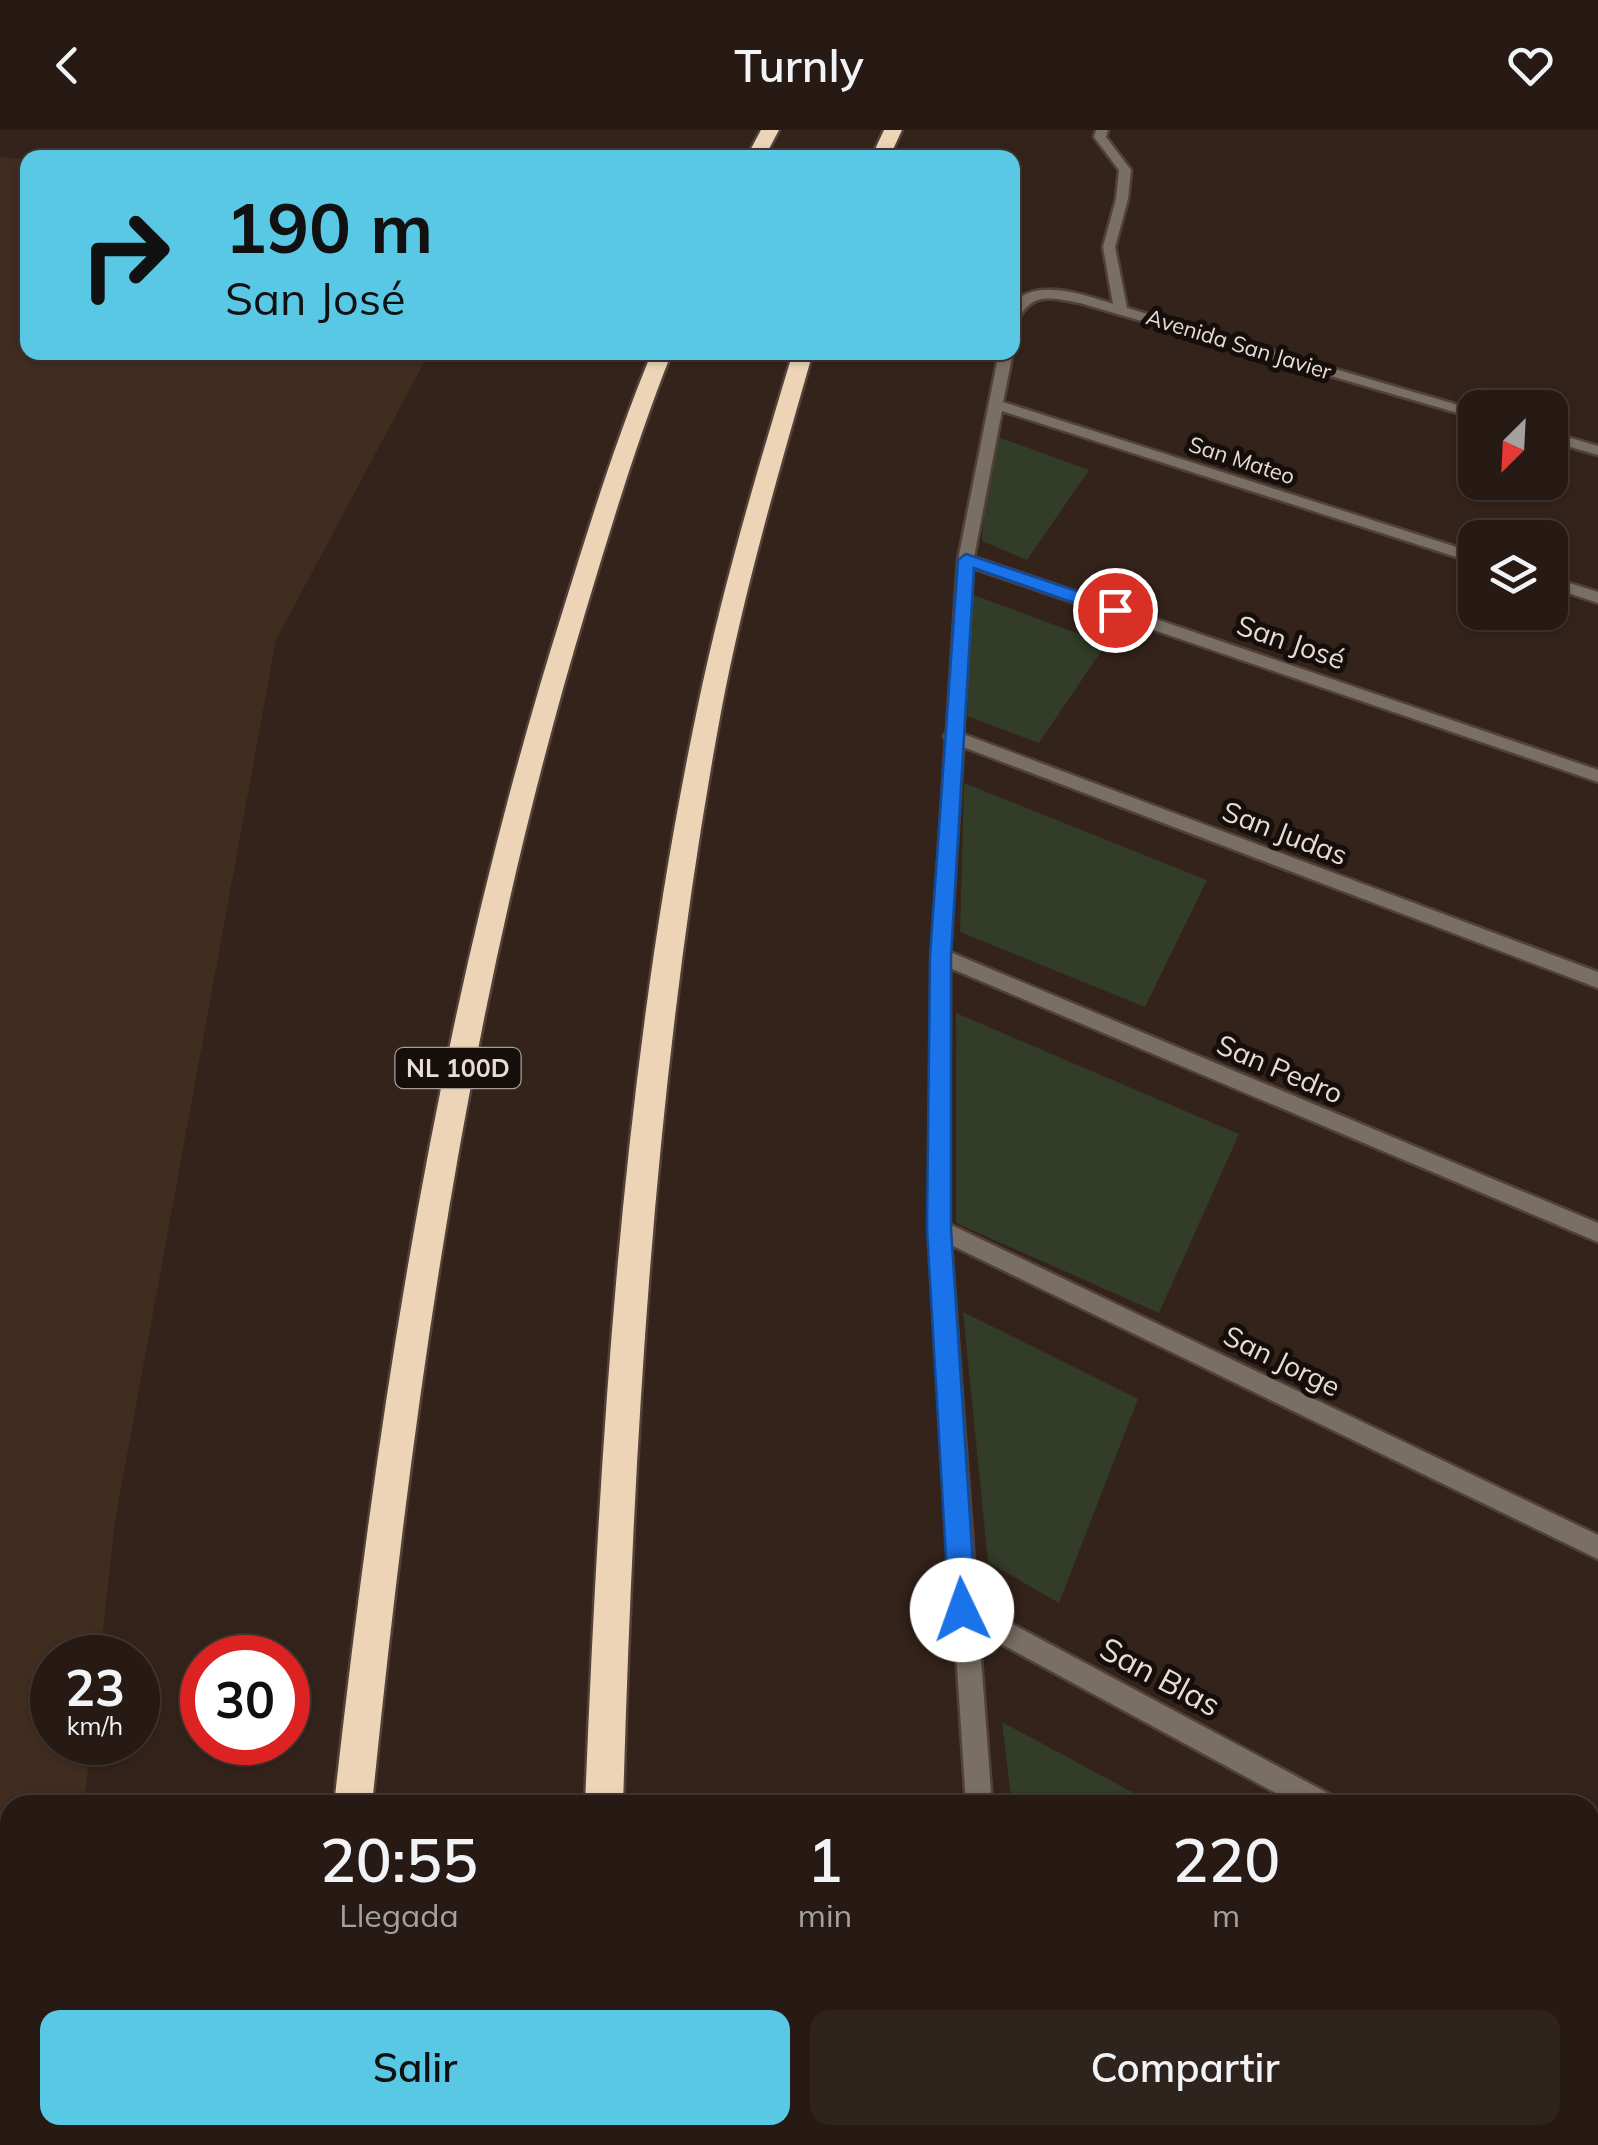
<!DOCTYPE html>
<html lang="es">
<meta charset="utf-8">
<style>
:root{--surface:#271a14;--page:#2f231d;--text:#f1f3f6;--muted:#a4a1a0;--line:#433834;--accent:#59c8e5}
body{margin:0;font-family:Mulish,sans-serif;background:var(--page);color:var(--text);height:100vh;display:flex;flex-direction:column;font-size:38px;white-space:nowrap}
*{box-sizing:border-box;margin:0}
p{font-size:32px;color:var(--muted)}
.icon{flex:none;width:55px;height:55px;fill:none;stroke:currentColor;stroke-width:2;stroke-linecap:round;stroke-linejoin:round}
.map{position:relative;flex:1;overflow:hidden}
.side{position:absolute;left:0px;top:1665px;width:1600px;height:350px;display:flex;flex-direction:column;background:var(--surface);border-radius:30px 30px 0 0;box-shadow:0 2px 8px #0004,0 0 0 2px var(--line)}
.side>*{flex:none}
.top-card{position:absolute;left:20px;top:20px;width:1000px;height:210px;border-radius:20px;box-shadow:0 2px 8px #0004,0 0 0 2px var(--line);background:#59c8e5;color:#111;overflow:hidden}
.needle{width:65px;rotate:204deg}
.fabs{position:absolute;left:1458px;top:260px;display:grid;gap:20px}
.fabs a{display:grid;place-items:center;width:110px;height:110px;border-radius:20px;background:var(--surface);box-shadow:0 2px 8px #0004,0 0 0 2px var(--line);font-size:50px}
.speed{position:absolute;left:30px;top:1505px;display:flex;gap:20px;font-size:50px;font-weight:700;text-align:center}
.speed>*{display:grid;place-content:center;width:130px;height:130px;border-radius:50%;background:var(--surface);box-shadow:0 2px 8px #0004,0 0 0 2px var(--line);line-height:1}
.speed small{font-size:25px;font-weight:400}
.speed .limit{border:15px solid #d22;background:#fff;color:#111}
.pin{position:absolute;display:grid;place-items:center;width:85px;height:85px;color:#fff;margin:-42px;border:5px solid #fff;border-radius:50%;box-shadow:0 2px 10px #0007}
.me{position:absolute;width:110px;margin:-55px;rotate:357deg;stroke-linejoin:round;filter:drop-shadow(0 0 8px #0008)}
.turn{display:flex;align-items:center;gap:35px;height:210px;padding:0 40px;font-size:45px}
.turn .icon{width:130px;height:130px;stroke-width:2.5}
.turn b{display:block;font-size:70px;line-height:85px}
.eta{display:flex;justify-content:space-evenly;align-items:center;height:170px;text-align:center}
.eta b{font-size:60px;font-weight:600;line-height:70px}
.cta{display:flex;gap:20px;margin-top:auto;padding:20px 40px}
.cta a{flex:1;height:115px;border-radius:20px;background:var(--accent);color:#111;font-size:40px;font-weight:600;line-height:115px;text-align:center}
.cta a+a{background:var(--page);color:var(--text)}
header{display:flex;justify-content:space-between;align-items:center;height:130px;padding:0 40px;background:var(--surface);font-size:45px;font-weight:600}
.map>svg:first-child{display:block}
.built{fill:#412c20}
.green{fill:#323c27}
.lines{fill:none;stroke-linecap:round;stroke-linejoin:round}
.minor-casing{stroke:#514138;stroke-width:5}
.motorway-casing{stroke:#514138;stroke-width:5}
.minor{fill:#796f64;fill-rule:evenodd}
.motorway{fill:#edd4b7;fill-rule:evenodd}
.route{fill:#1a73e8;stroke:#114b97;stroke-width:2.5}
.labels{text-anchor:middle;stroke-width:10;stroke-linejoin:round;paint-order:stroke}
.far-street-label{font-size:22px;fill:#e7dcd6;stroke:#160e0a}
.shield{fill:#160e0a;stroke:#a89e99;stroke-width:2.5}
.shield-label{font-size:25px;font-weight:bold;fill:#e7dcd6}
.street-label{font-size:28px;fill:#e7dcd6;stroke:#160e0a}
.near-street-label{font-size:32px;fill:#e7dcd6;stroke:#160e0a}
</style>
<header><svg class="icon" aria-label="back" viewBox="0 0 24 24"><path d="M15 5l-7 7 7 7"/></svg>Turnly<svg class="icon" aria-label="heart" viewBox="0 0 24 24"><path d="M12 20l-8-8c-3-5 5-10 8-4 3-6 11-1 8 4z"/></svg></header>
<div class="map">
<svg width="1598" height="2015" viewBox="0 0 1598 2015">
<rect width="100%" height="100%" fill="#34231a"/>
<path class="built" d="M0,27L27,29L28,222L429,223L276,510L115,1391L100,1527L52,1528V1612L91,1613L84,1675H10V2005H48L46,2015H0Z"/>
<path class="green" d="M990,304L1089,340L1027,430L982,411Z
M971,464L1106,514L1039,613L967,586Z
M964,653L1207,750L1145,877L960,802Z
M956,883L1239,1004L1159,1183L956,1093Z
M963,1182L1138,1269L1059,1473L988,1432Z
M1002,1592L1156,1675H1012Z"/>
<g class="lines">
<g class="minor-casing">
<path id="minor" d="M1096,0H1108L1106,7L1131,40L1128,69L1115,117L1127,178L1475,280V288L1080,173C1050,168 1032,161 1017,192L1012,193V174C1037,147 1084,165 1113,174L1103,117L1116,69L1119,40L1094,7Z
M999,222H1013L1003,272L1475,423V433L1002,281L974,427L1598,640V652L973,438L963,604L1598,842V858L963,617L950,822L1598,1093V1112L950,838L949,1094L1598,1405V1429L951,1115L977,1475L1333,1666L1337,1675H1298L979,1502L992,1675H966L954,1489L950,1480L953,1473L929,1099L932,826L946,610L944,606L947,602L958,430Z
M1550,302L1598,316V325L1550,311Z
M1550,447L1598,462V473L1550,457Z
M1590,1806L1598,1809V1836L1590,1833Z
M1000,2005H1028L1029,2015H1001Z
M1030,2005H1069L1073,2015H1034Z"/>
</g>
<g class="motorway-casing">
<path id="motorway" d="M761,0H779L764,28H746Z
M884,0H902L889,28H871Z
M652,222H672C638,307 612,394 586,480C468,870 413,1271 372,1675H334C379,1270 440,869 563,480C590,393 617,306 652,222Z
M793,222H813C779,341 744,460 721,582C654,944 634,1308 623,1675H585C600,1308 622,940 697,580C722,459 757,341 793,222Z
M300,2005H342L341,2015H299Z
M578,2005H620L621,2015H579Z"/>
</g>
<use href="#minor" class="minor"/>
<use href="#motorway" class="motorway"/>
</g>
<path class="route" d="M966,424L1121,476L1124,480L1115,486L1109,485L974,438L951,826V1099L976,1480L972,1490L962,1494L953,1490L949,1480L927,1099L930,826L958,430Z"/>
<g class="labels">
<g class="far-street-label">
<text transform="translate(1239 214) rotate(17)" y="8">Avenida San Javier</text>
<text transform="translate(1242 330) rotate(18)" y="8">San Mateo</text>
</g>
<rect class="shield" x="395.5" y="918" width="125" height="40" rx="8"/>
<g class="shield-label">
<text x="458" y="947">NL 100D</text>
</g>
<g class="street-label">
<text transform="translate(1291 512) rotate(19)" y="10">San José</text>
<text transform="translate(1285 703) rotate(21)" y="10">San Judas</text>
<text transform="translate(1280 939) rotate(23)" y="10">San Pedro</text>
<text transform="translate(1282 1231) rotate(26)" y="10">San Jorge</text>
</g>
<g class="near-street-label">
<text transform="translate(1160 1547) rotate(28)" y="11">San Blas</text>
</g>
</g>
</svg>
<div class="fabs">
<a><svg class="needle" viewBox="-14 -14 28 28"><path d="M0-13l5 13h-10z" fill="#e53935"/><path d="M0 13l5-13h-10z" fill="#a4a1a0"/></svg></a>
<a><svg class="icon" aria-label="layers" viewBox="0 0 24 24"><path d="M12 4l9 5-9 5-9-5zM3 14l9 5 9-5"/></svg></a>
</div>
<div class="speed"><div>23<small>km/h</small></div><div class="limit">30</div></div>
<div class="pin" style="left:1115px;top:480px;background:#d93025"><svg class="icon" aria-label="arrive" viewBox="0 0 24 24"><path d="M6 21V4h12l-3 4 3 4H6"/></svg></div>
<svg class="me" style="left:962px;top:1480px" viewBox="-20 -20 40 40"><circle r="19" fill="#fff"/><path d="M0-13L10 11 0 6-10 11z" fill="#1a73e8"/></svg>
<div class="top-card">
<div class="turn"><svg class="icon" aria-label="right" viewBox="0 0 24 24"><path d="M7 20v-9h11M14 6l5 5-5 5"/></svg><div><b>190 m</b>San José</div></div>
</div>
<section class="side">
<div class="eta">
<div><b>20:55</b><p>Llegada</p></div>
<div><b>1</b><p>min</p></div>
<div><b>220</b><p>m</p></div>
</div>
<div class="cta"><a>Salir</a><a>Compartir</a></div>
</section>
</div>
